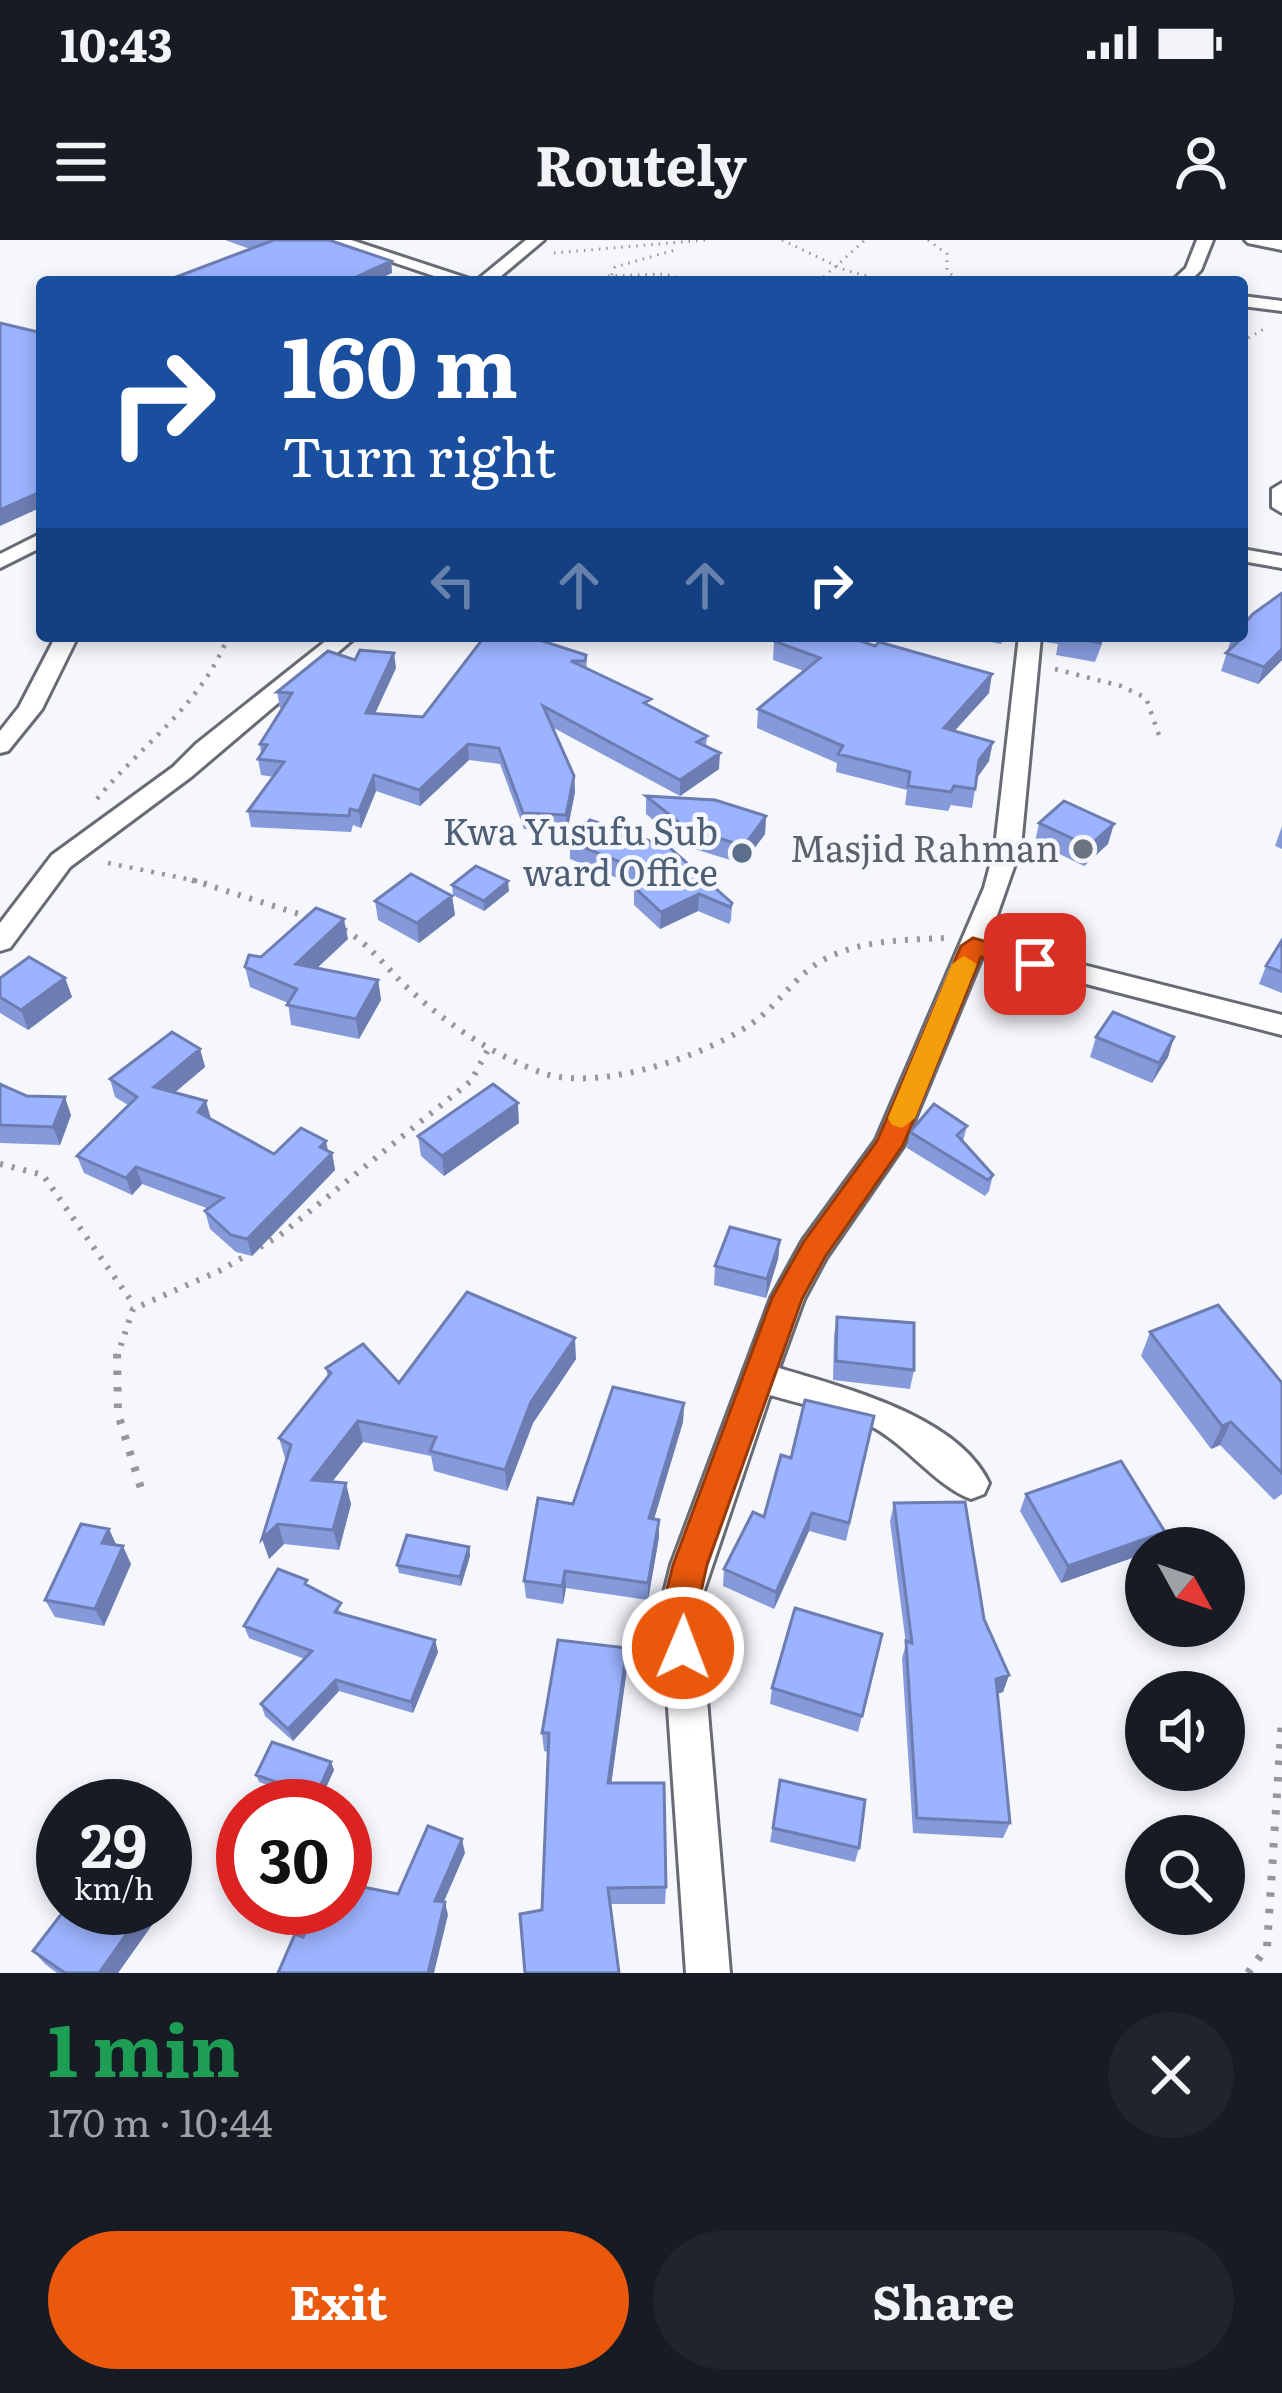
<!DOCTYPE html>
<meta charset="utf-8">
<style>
:root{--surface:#171b24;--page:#20242c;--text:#f1f3f6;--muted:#9ea1a6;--accent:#ea580c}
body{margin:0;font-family:Literata,serif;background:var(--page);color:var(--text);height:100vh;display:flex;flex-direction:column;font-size:45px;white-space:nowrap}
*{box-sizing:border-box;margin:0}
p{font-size:39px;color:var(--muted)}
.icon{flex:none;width:66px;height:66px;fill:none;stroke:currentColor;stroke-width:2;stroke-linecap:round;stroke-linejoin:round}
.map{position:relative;height:1733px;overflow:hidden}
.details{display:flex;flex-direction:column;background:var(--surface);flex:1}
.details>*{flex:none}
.banner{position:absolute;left:36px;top:36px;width:1212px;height:366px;border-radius:12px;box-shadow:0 6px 18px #0003;background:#1a4fa0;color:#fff;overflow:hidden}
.needle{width:78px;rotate:130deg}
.fabs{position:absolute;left:1125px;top:1287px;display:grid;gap:24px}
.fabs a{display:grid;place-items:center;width:120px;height:120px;border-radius:50%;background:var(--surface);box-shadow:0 6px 18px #0003;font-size:60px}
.speed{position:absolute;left:36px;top:1539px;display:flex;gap:24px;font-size:60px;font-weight:700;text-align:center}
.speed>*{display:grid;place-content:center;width:156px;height:156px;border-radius:50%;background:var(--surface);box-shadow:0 6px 18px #0003;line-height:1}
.speed small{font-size:30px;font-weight:400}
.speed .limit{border:18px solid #d22;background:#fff;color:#111}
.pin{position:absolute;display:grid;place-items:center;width:102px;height:102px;color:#fff;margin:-51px;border-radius:24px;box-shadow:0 6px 18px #0006}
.me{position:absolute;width:132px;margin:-66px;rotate:1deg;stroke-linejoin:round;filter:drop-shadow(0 0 9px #0008)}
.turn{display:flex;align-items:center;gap:42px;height:252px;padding:0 48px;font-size:54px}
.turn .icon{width:156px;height:156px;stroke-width:2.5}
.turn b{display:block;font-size:84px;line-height:102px}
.lanes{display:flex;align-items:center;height:114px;padding:0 48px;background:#0003;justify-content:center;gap:60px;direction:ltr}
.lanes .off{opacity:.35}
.round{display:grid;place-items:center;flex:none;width:126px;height:126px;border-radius:63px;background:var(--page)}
.headline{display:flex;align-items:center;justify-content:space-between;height:204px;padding:0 48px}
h1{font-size:72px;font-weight:700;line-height:90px;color:#1e9e55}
.cta{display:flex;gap:24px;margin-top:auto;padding:24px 48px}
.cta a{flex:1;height:138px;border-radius:72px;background:var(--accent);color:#fff;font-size:48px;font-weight:700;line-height:138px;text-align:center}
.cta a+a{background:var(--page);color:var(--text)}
.status{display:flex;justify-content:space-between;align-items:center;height:84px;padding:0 60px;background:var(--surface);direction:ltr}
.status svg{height:33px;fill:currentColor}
header{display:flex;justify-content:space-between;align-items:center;height:156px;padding:0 48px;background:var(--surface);font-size:54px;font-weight:700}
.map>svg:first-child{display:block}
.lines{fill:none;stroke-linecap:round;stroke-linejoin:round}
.street-casing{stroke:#686b74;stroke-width:6}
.path-far3{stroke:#95979c;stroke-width:3;stroke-dasharray:1.5 6;stroke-linecap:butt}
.path-far2{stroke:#95979c;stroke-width:4.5;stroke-dasharray:3 8;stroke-linecap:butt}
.path-far1{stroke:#95979c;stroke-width:6;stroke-dasharray:3 9;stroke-linecap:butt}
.path{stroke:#95979c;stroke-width:8;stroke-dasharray:4.5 12;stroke-linecap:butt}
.street{fill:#fff;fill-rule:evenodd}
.wall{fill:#869adb}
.shaded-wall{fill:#6d7db2}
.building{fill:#9cb3ff;stroke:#6d7db2;stroke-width:3}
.route{fill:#ea580c;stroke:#983908;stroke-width:3}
.slow{fill:#f59e0b}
.worship-dot{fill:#6b7280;stroke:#f5f7fd;stroke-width:4.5}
.service-dot{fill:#5c6f8a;stroke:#f5f7fd;stroke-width:4.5}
.labels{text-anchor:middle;stroke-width:9;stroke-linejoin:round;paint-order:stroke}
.service-label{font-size:36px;fill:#4e5e75;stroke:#f5f7fd;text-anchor:end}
.worship-label{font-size:36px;fill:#5b616d;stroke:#f5f7fd;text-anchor:end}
</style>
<div class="status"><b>10:43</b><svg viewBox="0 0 49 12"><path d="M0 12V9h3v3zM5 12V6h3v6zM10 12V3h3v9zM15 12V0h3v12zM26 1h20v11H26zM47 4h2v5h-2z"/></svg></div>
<header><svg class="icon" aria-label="menu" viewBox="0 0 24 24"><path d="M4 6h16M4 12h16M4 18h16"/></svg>Routely<svg class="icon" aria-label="person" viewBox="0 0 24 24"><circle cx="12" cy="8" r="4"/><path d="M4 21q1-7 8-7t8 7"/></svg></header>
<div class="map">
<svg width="1282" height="1733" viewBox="0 0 1282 1733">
<rect width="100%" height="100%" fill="#f5f7fd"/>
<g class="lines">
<g class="street-casing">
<path id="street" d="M327,0H351L476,41L526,0H544L494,42H452Z
M1197,0H1213L1201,30L1189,42H1171L1186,28Z
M1245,0H1282V10L1248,3Z
M1242,56L1282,61V71L1242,66Z
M1282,243V273L1272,267V249Z
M42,293V307L0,328V314Z
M1242,309L1282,316V328L1242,321Z
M56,396H78L42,469L8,511L0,513V491L19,467Z
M332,396H357L191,537L70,627L10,708L0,711V683L52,615L173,527L196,504Z
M1019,396H1041L1021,607L988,701L1282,775V795L982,717L904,905L826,1018L804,1059L779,1128C844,1148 958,1176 989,1243L984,1254L971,1259C936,1246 907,1205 871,1186C841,1171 802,1165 770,1155L699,1365L730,1733H686L661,1365L671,1325L771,1058L803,1000L876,900L984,648L995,607Z"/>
</g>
<path class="path-far3" d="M782,0L845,30L889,42
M928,0L947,14V30L959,42
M554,13L705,0
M608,36L664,34L695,42
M609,42L615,27L675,10
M818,42L865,0
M1242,102L1267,87"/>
<path class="path-far2" d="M1055,429L1121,446L1146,458L1160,498
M97,559C142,504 202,465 228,396
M108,623L207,643"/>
<path class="path-far1" d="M192,640L315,679
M344,690C373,706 387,730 411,751C447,784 496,817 543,833C599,853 714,814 759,778C783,759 799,731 827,718C862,700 906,700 944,698
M0,924L43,935L134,1065
M117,1117L133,1069L221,1030L279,996L471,841L491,804"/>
<path class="path" d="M117,1114L118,1174L143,1255
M1248,1733L1267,1707L1282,1477"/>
<use href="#street" class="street"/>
</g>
<path class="wall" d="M225,0H329L391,21L392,33L250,9Z
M1282,353V420L1258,444L1221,431L1232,396Z
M962,396H1005L1001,404Z
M1045,396H1105L1095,422L1056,415L1058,404L1045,402Z
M774,401L989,453L954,491L989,521L977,538L972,568L951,565L948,571L905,565L907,550L836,532L837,523L757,488L758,469L804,431L773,420Z
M586,415L587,429L651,467L707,496L706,506L719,529L680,556L552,487L574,536L575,552L567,592L524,589L500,524L469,520L420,566L376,551L361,588L353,585L351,592L251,587L248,571L274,537L261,535L258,519L261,514L260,504L282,468H280L277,452L355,420L396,428L375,473L423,477Z
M646,556L766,576L765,594L743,624L685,606L646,574Z
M1039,583L1108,604L1084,626L1035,602Z
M1282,586V609L1275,606Z
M570,602L732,663L731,680L729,684L698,671L660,689L634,665V647L637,646L570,619Z
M452,645L509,651L484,671L453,655Z
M452,656L455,675L419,703L378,680L375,661Z
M348,699L317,728L378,740L381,760L359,799L291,785L288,763L250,747L245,727L261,717Z
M1282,700V753L1259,744L1266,726Z
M0,738H65L72,757L28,790L0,773Z
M1096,797H1174L1168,817L1152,843L1090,817Z
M200,809L205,827L174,853L211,879L274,914L328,911L332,913L335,930L252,1016L236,1012L210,989L205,971L209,969L142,944L132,955L84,933L77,916L128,865L115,857L110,839Z
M0,844L71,875L60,905L0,903Z
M519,883L444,936L421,916L418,896Z
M967,886L963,901L993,935L989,951L985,956L907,908L910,892Z
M780,1000L778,1019L766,1058L714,1045L715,1026Z
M837,1077L914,1130L910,1149L833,1140L834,1096Z
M1150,1092L1282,1143V1254L1274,1260L1220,1205L1211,1209L1141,1116Z
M576,1119L533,1183L507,1251L434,1231L431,1216L363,1202L332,1242L351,1264L339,1310L284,1304L269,1319L287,1219L285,1218L279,1198L328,1137L326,1128L399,1143Z
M684,1163L683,1182L654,1279L659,1280V1297L648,1360L566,1348L563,1364L526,1358L524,1341L573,1264Z
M870,1195L846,1301L809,1291L774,1369L723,1346L724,1329L764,1277L791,1218Z
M1026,1254L1165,1292L1157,1308H1146V1313L1061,1343L1020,1271Z
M894,1263L984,1379L1009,1435L1003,1452L998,1453L1010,1583L1003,1598L913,1593L902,1418L906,1404L890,1281Z
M469,1307L470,1316L461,1346L399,1333L397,1325Z
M131,1324L104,1386L55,1377L45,1360Z
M309,1346L345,1375L435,1400L438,1412L413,1473L339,1451L293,1501L265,1476L261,1464L305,1419L249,1398L244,1386Z
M882,1394L858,1492L770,1464L772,1448Z
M627,1428L611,1543L666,1647L665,1664H610L542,1670L548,1512L544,1511L542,1493Z
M331,1522L334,1530L319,1563L259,1542L256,1535Z
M780,1540L859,1608L855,1622L770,1602Z
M66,1668H164L118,1733H57L45,1724L33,1711Z"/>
<path class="shaded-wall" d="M391,21L392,33L373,42H345Z
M42,251V267L0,286V270Z
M1282,409V420L1258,444L1264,427Z
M394,413L396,428L368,489L366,473Z
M992,434L989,453L941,506L944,488Z
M993,502L989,521L976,539L979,520Z
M468,504L469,520L420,566L419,550Z
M720,513L719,529L680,556V540Z
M374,535L376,551L361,588L359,571Z
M574,536L575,552L567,592L566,575Z
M766,576L765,594L743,624L744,606Z
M1114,584L1108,604L1084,626L1089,606Z
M508,641L509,651L484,671V661Z
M699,654L698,671L660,689L661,672Z
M452,656L455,675L419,703L417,683Z
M344,679L348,699L300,744L296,724Z
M65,738L72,757L28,790L21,770Z
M378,740L381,760L359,799L356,779Z
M1174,797L1168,817L1152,843L1159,823Z
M200,809L205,827L160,865L154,847Z
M65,857L71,875L60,905L53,887Z
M206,861L211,879L198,872Z
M518,863L519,883L444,936L442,916Z
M326,901L329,915L332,913L335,930L252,1016L247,999Z
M136,927L142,944L132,955L126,938Z
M780,1000L778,1019L766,1058L767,1039Z
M575,1098L576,1119L533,1183L507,1251L505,1230L531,1162Z
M684,1163L683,1182L649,1296V1278Z
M358,1181L363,1202L318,1260L312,1240Z
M1231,1182L1220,1205L1211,1209L1222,1186Z
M346,1243L351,1264L339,1310L333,1290Z
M812,1273L809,1291L774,1369L776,1352Z
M659,1280V1297L648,1360V1343Z
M278,1284L284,1304L269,1319L262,1299Z
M109,1289L117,1306L102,1303Z
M1165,1292L1157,1308H1146V1313L1061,1343L1068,1326Z
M123,1306L131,1324L104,1386L95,1369Z
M469,1307L470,1316L461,1346L460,1337Z
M565,1331L566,1348L563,1364L562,1346Z
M435,1400L438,1412L413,1473L411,1462Z
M627,1408V1428L609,1561L608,1543Z
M1009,1435L1003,1452L990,1456L996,1439Z
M336,1440L339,1451L293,1501L288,1489Z
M331,1522L334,1530L319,1563L316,1556Z
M462,1599L465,1613L439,1673L435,1661Z
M168,1636L177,1650L165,1667V1641Z
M445,1662L448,1675L434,1733H428Z
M145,1668H164L118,1733H99Z"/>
<path class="building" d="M274,0H329L391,21L345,42H163Z
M0,83L42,93V251L0,270Z
M1282,353V409L1264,427L1226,413L1241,399L1232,396H1242V386L1253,374Z
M485,396H527L586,415L585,421H571L651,459L644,463L707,496L697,502L720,513L680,540L543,466L574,536L566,575L523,573L499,508L468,504L419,550L374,535L359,571L350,569L349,576L248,571L284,522L258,519L267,505L260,504L292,453L277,452L328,411L355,420L360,410L394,413L366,473L423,477Z
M780,396H846L875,406L879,402L992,434L944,488L993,502L979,520L975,549L954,546L951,552L908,546L910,532L838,514L843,506L758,469L820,418L774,401Z
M1062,396H1102L1100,403Z
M646,556L715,560L766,576L744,606L686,588Z
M1064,561L1114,584L1089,606L1039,583Z
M590,580L670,608L732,663L730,667L699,654L661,672L634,647L658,637L570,602Z
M476,626L508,641L484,661L452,645Z
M411,634L452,656L417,683L375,661Z
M316,668L344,679L296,724L378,740L356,779L287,765L297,749L245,727L249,715L261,717Z
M1282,700V732L1266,726Z
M29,717L65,738L21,770L0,757V738Z
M1113,772L1174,797L1159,823L1096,797Z
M172,792L200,809L154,847L206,861L198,872L274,914L301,888L326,901L320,907L332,913L247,999L231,995L205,971L223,958L136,927L126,938L77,916L137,857L110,839Z
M0,844L27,856L65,857L53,887L0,885Z
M493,844L518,863L442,916L418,896Z
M934,864L967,886L957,895L993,935L988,940L910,892Z
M730,987L780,1000L767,1039L715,1026Z
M467,1052L575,1098L531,1162L505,1230L430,1211L436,1197L358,1181L312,1240L346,1243L333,1290L278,1284L262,1299L291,1205L279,1198L331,1133L326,1128L363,1104L399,1143Z
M1218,1065L1282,1143V1233L1231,1182L1222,1186L1150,1092Z
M837,1077L914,1083V1130L836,1121Z
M613,1147L684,1163L649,1278L659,1280L648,1343L565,1331L562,1346L524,1341L538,1258L573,1264Z
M805,1160L874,1176L849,1283L812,1273L776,1352L724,1329L753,1272L764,1277L781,1215L791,1218Z
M1121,1221L1165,1292L1068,1326L1026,1254Z
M965,1262L984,1379L1009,1435L996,1439L1010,1583L917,1578L906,1401L912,1403L894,1263Z
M81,1284L109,1289L102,1303L123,1306L95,1369L45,1360Z
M407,1295L469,1307L460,1337L397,1325Z
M278,1329L307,1340L305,1344L341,1363L335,1372L435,1400L411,1462L336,1440L288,1489L261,1464L312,1411L244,1386Z
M795,1368L882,1394L862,1476L772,1448Z
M558,1400L627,1408L608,1543H664L666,1647L608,1648L619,1733H525L520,1674L542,1670L549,1493H542Z
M272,1502L331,1522L316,1556L256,1535Z
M780,1540L865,1560L859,1608L773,1588Z
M428,1586L462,1599L435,1661L445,1662L428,1733H278L295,1694L303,1697L317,1668H345V1657L353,1661L358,1646L398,1654Z
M66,1668H145L99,1733H65L33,1711Z"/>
<path class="route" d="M973,698L1044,718L1048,724L1035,732L981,717L903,905L825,1017L802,1059L707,1325L698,1365L701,1408L695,1420L683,1425L670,1420L663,1365L673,1325L772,1058L804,1001L877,901L961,706Z"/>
<path class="slow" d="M964,716L977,724L915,878L902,888L892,885L888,878L952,724Z"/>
<circle class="worship-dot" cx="1083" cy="609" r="12"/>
<circle class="service-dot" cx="742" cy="613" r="12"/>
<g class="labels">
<g class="service-label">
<text x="718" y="605">Kwa Yusufu Sub<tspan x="718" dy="41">ward Office</tspan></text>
</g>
<g class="worship-label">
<text x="1059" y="622">Masjid Rahman</text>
</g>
</g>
</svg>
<div class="fabs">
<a><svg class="needle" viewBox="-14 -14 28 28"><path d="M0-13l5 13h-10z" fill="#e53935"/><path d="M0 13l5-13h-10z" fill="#9ea1a6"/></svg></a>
<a><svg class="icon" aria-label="sound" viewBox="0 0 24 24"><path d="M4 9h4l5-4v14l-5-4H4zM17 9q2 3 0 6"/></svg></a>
<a><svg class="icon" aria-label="search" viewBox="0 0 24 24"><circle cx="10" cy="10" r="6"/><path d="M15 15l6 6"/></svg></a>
</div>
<div class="speed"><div>29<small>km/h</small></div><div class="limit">30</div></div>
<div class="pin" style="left:1035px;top:724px;background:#d93025"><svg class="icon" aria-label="arrive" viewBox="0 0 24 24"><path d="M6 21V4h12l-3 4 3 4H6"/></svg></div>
<svg class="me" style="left:683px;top:1408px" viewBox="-20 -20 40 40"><circle r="17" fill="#ea580c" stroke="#fff" stroke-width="3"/><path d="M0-11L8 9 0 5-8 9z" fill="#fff"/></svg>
<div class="banner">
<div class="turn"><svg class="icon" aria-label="right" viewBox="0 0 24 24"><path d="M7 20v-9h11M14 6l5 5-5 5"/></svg><div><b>160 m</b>Turn right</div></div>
<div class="lanes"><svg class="icon off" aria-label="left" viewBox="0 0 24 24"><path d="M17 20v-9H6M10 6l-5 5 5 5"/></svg><svg class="icon off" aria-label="ahead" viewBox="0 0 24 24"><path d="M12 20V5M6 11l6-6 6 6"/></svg><svg class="icon off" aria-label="ahead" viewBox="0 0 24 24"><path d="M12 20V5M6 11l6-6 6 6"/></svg><svg class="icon" aria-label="right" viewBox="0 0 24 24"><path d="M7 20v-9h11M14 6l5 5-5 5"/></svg></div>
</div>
</div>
<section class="details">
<div class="headline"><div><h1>1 min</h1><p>170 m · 10:44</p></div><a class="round"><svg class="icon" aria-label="close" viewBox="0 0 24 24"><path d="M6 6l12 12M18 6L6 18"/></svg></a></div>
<div class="cta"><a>Exit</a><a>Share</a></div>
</section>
